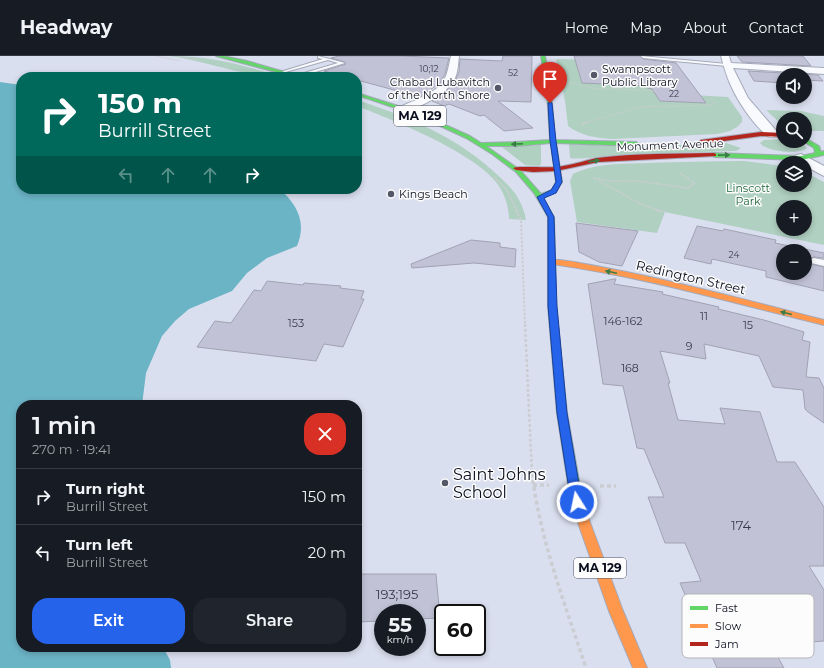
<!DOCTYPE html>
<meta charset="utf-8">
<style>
:root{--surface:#171b24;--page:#20242c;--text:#f1f3f6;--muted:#9ea1a6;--line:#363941;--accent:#2563eb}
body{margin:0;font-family:Montserrat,sans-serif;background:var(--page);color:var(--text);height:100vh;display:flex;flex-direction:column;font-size:15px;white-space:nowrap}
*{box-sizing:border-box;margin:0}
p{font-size:13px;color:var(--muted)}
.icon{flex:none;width:22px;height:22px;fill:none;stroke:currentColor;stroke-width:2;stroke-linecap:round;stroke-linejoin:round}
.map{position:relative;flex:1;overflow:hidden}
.side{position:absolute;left:16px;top:344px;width:346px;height:252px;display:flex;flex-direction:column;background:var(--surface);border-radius:16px;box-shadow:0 2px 6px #0003}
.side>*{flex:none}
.hud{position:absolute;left:16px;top:16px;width:346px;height:122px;border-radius:16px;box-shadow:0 2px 6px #0003;background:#00695c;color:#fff;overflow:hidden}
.controls{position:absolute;left:776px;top:12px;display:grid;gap:8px}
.controls a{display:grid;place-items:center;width:36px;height:36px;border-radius:50%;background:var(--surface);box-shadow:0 2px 6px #0003;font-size:20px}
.speed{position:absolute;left:374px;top:548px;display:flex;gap:8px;font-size:20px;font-weight:700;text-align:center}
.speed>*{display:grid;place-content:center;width:52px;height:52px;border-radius:50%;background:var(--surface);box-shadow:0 2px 6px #0003;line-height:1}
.speed small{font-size:10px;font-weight:400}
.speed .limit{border:2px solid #111;border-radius:6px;background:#fff;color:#111}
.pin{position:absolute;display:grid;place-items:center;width:34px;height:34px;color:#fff;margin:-41px -17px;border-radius:50% 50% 50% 0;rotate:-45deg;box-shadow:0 0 4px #0007}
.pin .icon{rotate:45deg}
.me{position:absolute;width:44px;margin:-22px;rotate:350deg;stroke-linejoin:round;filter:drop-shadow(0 0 3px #0008)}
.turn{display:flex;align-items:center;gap:14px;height:84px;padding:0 16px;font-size:18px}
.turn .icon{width:52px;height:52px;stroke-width:2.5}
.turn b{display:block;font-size:28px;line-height:34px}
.lanes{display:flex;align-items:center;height:38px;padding:0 16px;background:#0003;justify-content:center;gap:20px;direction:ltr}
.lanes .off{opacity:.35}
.round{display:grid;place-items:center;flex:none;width:42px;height:42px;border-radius:16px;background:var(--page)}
.summary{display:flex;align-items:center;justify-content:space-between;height:68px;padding:0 16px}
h1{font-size:24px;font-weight:600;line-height:30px}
.action{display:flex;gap:8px;margin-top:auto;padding:8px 16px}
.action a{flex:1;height:46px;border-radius:16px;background:var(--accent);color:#fff;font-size:16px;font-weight:600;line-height:46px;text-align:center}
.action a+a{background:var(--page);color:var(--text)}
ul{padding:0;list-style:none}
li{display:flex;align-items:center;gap:12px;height:56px;padding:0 16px;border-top:1px solid var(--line)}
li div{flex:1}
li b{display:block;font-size:15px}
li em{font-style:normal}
header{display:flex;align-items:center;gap:24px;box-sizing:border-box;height:56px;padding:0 20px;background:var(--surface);border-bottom:1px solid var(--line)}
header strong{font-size:19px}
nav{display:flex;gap:22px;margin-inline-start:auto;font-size:14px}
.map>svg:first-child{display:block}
.green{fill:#b0d0c1;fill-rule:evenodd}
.water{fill:#6bb4c6}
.building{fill:#c2c2d6;stroke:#a1a2b2;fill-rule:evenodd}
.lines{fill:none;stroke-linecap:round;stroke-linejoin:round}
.lane-casing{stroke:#a5aaba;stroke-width:2}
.street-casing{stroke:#a5aaba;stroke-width:2}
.fast-casing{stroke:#a5aaba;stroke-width:2}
.slow-casing{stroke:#a5aaba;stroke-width:2}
.jam-casing{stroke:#a5aaba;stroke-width:2}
.path-far4{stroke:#cccdd2;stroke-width:1;stroke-dasharray:1.5 1;stroke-linecap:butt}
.path-far3{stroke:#cccdd2;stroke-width:1.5;stroke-dasharray:2 1;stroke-linecap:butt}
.path-far2{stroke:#cccdd2;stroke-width:2;stroke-dasharray:2.5 1.5;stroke-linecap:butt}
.path-far1{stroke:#cccdd2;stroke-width:2.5;stroke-dasharray:3 2;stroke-linecap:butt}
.path{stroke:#cccdd2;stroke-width:3.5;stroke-dasharray:4 3;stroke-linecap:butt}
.lane{fill:#f9fafd;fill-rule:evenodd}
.street{fill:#f9fafd;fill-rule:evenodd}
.fast{fill:#63d668;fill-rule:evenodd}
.slow{fill:#ff974d;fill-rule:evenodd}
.jam{fill:#b3261e;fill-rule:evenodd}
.oneway{fill:#3b7c47}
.route{fill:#2563eb;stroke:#184099}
.poi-dot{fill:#535768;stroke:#fcfcfc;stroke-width:1.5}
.labels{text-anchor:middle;stroke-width:3;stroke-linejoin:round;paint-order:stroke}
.far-number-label{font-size:9px;fill:#393b4d}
.far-poi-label{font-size:11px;fill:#0b0e1f;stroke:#fcfcfc;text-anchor:start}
.far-street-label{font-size:11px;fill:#0b0e1f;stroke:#fcfcfc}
.far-park-label{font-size:11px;fill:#1e663a;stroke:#fcfcfc}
.number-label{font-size:11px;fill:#393b4d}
.shield{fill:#fcfcfc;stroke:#535561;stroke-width:1}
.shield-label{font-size:12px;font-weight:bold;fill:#0b0e1f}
.street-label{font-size:13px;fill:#0b0e1f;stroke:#fcfcfc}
.near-number-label{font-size:13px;fill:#393b4d}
.near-poi-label{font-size:16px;fill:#0b0e1f;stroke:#fcfcfc;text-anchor:start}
.key{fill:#fcfcfc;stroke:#b4b5ba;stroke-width:1}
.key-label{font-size:11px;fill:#0b0e1f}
</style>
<header>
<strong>Headway</strong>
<nav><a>Home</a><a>Map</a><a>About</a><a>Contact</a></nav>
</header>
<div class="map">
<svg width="824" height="612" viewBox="0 0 824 612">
<rect width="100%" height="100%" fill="#dadfef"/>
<path class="green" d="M170,0C211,0 243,9 282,21C244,21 207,5 170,0Z
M556,3L594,4L692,39L728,41L742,61V66L737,71L730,75L717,78L612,83C597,82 581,80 568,70L565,45Z
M357,44C406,60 453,79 492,114C509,129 522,141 526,164L509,163C509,150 504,136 496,126C471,95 395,65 357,50Z
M766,54L801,55L824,60V75H805V63H783V69L781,68Z
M783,83V85C792,85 801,84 807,92C799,99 766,96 760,87L764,84Z
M726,87L741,92L736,95C695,96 654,97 613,99C602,100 579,104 570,102L569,88L636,91Z
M541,89V108L539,110L525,109L502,91Z
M744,105L783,110V129H805V116L824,126V189L665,156L657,177L577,166L570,125L573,118C595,107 622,108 646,107C678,106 711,105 744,105ZM783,151H805V173H783Z"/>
<path class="water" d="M0,26L21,29V133H280C297,149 307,166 297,190L267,202L247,217L232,235L189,253L175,265L162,280L146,317L142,349H21V591H163L170,604L171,612H0Z"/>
<path class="building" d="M339,0H401L449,2L445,18L440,27L420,41L357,24V21H347L324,15L346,8L345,6L331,2Z
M503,0H532L531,46L498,45L533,72L504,75L484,59L480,60L449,48L444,50L432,45L446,35L455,25L459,16L460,3L502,5Z
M574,0H640L643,3L676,7L706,47L660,45L652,33L647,32L646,30L582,27Z
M737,0H803L811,10L742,6Z
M748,15L818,19L823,25L806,24L810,28H805V19H783V27L754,25Z
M576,167L638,175L622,210L599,206L579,196Z
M697,170L723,175L724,173L776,184L775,187L824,197V202L814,201L809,204L811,208L824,211V235L766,221V215L712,203L711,208L684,202ZM783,195H805V217H783Z
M471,184L500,187V191L516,193L515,211L474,207L412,212L411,208Z
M614,223H616L614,228L663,236L662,238L719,251L718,253L764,264L804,276L802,284L810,286L806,321L819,322L824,332V367L808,356L805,353L803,334L773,331L759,300L704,288L706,303L660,295L670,327H668L678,364L725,368L720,352L760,356L777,406H795L824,451V510H809L824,534V585L771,589L784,612H717L680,527L701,525L685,487H665L648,441H664L644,393L637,392L623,330L603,328L588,228Z
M267,225L303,229L304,227L341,230L340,232L364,235L361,243H364L343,291L324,288L316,305L197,291L215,265L231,267L254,234L261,235Z
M357,518H436L440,562L417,563V557H383V565L357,566Z"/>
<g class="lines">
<g class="lane-casing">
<path id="lane" d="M318,0L345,7L299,21L294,20L338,7L328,4L282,17L280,16L323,3L318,2Z
M641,0L727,8L729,9L727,10L643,2Z
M814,202L824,204V210L811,207L810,205L811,203Z"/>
</g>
<g class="street-casing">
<path id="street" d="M451,0H459C458,8 458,17 454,24C449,36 412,58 399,55L398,53L399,51C411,46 439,36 444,24C448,17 449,8 451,0Z
M721,0H729L731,7L824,12V18L733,12L748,42L779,78L777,81C774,81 771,82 768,80C755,71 739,47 732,32C727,22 724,11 721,0Z
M801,98L824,110V120L805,110V107C800,107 797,106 795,102L796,99Z"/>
</g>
<g class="fast-casing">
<path id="fast" d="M216,0H223L247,5L302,21H295Z
M541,0H545L551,35L555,84L636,86L639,88L636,90L556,87L562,126L556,136L543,142L554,161L556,250L567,357L583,447L588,461L586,464L582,466L578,464L571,447L557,357L548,250V161L534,137L516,116L492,98L466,82L438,69L410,57L357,39V37L414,55L470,80L481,87L516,86L550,84L547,35ZM551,87L556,126L552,134L541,138L520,114L486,90H516Z
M805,82L819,90L821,96L824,95V99L801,104L714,101L711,99L714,97L801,100L815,97L814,92L803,85H805Z"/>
</g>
<g class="slow-casing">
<path id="slow" d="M549,204C561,202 588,209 601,211C676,225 750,245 824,264V269C733,247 645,221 552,208H549Z
M582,456L586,458L588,461L623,555L647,612H633L609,555L576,461L578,458Z"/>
</g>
<g class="jam-casing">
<path id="jam" d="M761,76L783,77V81L761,80L701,88L698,86L701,84Z
M714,97L716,98V100L598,106L556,115L533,116L516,114L513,112C517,110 547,112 555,111C570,110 583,105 597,102C635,97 676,98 714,97Z"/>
</g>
<path class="path-far4" d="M156,0L180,5
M177,0L204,5
M564,26C583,28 601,38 620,30V25L607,18L604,13
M616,33L655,35
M584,67L641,51L710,49L714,47L709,41"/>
<path class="path-far3" d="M582,68L588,66
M494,121L506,133L517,155
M593,122L610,125H638L687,132L695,127L680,117
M599,125L639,147L660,155"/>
<path class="path-far2" d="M516,154L521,164L525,269
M656,154L665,156"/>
<path class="path-far1" d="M525,268L532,418"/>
<path class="path" d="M532,417C540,484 565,548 586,612
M533,429H549
M600,430H616"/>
<use href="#lane" class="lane"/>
<use href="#street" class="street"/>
<use href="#fast" class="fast"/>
<use href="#slow" class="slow"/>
<use href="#jam" class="jam"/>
</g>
<defs><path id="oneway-solid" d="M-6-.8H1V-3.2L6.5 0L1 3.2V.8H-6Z"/></defs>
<g class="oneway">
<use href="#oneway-solid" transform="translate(517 88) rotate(177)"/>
<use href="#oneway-solid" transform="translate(724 99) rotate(-1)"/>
<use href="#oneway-solid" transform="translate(594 105) rotate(-8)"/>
<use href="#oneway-solid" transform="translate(611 216) rotate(-168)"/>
<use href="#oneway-solid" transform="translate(786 257) rotate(-166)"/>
</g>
<path class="route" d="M550,46L552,47L556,85L562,126L556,137L544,142L554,161L557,250L567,357L582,446L581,450L577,451L573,450L571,446L557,357L548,250V161L537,141L551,134L556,126L550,85L548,47Z"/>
<g class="poi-dot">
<circle cx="594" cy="19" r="4"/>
<circle cx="498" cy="32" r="4"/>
<circle cx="391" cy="138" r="4"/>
<circle cx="445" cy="427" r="4"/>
</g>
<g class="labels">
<g class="far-number-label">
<text x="429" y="16">10;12</text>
<text x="513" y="20">52</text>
<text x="674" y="41">22</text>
<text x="734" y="202">24</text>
</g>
<g class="far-poi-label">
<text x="602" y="17">Swampscott<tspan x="602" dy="13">Public Library</tspan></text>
<text x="490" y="30" text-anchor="end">Chabad Lubavitch<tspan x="490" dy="13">of the North Shore</tspan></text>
<text x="399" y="142">Kings Beach</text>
</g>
<g class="far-street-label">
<text transform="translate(670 89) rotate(-2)" y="4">Monument Avenue</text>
</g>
<g class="far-park-label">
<text x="748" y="136">Linscott<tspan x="748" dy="13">Park</tspan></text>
</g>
<g class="number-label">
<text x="704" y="264">11</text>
<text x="623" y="269">146-162</text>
<text x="296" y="271">153</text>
<text x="748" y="273">15</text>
<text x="689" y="294">9</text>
<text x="630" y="316">168</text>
</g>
<g class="shield">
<rect x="394" y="50" width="52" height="20" rx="3"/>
<rect x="574" y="502" width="52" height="20" rx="3"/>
</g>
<g class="shield-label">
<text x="420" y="64">MA 129</text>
<text x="600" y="516">MA 129</text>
</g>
<g class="street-label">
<text transform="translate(691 221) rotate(13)" y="5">Redington Street</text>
</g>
<g class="near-number-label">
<text x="741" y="474">174</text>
<text x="397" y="543">193;195</text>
</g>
<g class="near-poi-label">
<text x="453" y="424">Saint Johns<tspan x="453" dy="18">School</tspan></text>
</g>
</g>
<rect x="682" y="538" width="132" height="64" rx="6" class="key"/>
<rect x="690" y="550" width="18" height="4" fill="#63d668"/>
<rect x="690" y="568" width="18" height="4" fill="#ff974d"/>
<rect x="690" y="586" width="18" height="4" fill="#b3261e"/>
<g class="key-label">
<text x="715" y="556">Fast</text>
<text x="715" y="574">Slow</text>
<text x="715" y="592">Jam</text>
</g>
</svg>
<div class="controls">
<a><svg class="icon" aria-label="sound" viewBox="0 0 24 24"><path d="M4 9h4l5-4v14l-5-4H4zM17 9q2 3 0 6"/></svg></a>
<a><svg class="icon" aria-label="search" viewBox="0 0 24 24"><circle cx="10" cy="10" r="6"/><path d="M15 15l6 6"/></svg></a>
<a><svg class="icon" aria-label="layers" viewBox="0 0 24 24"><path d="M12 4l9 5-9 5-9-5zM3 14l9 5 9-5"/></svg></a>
<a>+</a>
<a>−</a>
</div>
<div class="speed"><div>55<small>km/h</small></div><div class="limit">60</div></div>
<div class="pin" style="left:550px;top:47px;background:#d93025"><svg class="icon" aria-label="arrive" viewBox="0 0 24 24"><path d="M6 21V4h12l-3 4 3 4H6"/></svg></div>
<svg class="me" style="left:577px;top:446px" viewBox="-20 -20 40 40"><circle r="17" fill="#2563eb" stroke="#fff" stroke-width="3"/><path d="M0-11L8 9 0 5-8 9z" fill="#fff"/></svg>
<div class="hud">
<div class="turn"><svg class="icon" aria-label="right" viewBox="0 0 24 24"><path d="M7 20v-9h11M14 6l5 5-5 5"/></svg><div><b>150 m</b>Burrill Street</div></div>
<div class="lanes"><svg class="icon off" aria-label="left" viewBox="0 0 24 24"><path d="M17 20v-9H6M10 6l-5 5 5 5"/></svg><svg class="icon off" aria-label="ahead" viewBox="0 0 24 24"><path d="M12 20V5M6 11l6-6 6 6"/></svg><svg class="icon off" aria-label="ahead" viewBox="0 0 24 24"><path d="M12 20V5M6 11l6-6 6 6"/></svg><svg class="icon" aria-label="right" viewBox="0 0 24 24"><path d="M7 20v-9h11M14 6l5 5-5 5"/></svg></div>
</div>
<section class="side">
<div class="summary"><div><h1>1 min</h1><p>270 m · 19:41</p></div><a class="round" style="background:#d93025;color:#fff"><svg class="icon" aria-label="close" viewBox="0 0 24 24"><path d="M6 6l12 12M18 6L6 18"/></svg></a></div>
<ul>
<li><svg class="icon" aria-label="right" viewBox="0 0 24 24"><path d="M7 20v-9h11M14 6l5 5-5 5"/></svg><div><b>Turn right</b><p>Burrill Street</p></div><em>150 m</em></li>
<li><svg class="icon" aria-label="left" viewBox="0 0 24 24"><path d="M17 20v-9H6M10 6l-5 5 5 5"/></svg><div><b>Turn left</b><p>Burrill Street</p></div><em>20 m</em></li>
</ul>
<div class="action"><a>Exit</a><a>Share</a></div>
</section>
</div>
